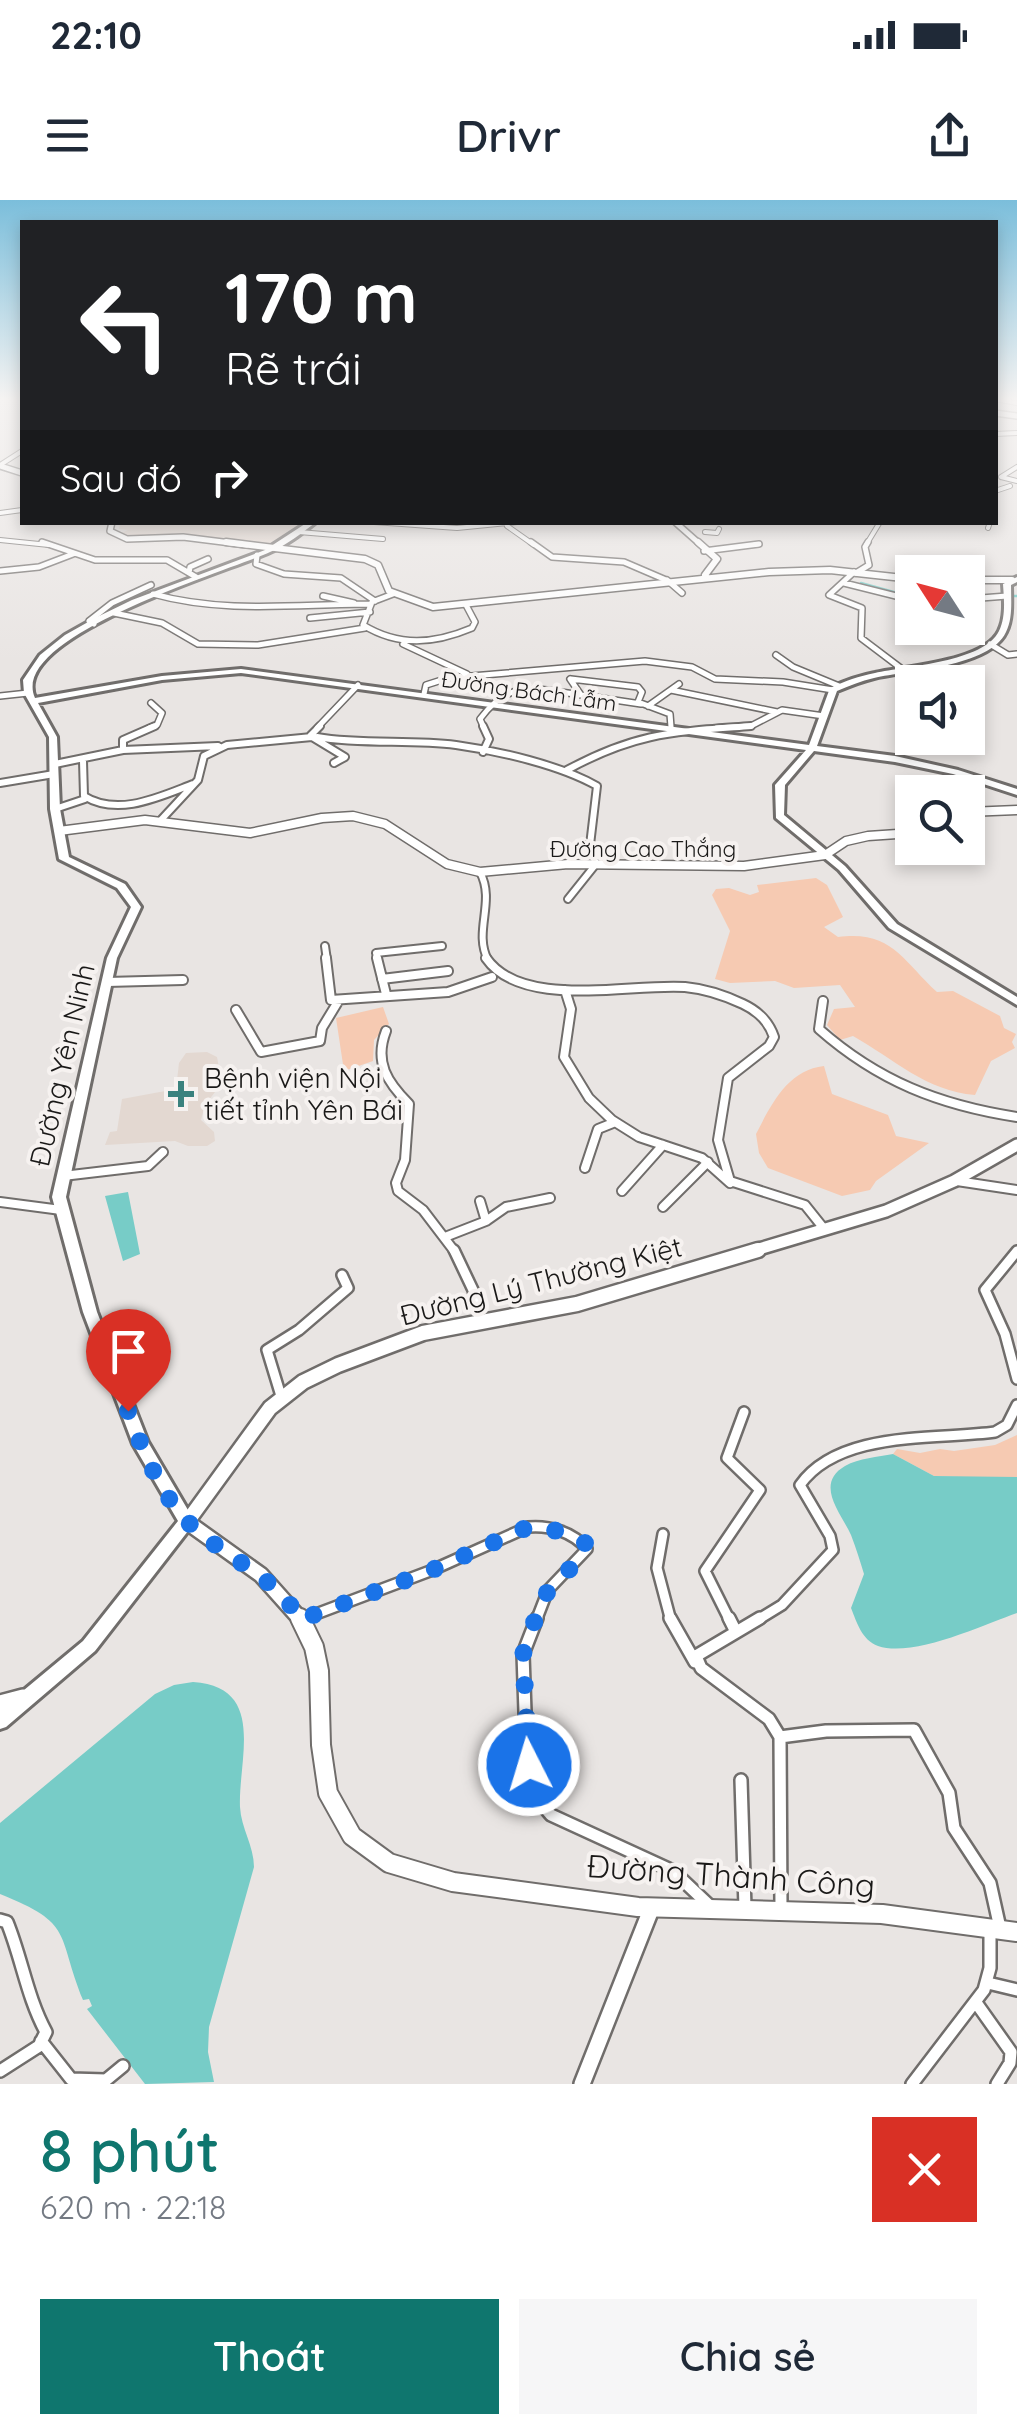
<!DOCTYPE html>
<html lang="vi">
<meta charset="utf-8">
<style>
:root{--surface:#fff;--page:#f6f6f7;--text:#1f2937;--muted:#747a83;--accent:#0f766e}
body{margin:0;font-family:Quicksand,sans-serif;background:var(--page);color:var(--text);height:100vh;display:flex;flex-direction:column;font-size:38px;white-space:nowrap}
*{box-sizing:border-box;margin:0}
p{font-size:32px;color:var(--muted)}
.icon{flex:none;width:55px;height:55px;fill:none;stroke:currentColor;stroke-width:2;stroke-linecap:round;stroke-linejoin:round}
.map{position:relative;height:1884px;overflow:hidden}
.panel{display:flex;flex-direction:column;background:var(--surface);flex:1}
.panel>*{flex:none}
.banner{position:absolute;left:20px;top:20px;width:978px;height:305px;border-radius:0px;box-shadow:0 5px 15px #0003;background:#202124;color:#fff;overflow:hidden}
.needle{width:65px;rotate:306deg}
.tools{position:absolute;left:895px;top:355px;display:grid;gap:20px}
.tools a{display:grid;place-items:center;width:90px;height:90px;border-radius:0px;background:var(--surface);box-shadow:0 5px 15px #0003;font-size:50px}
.pin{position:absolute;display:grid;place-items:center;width:85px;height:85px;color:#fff;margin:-102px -42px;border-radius:50% 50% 50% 0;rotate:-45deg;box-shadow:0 0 10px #0007}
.pin .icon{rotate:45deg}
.me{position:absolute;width:110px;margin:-55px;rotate:355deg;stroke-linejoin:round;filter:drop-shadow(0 0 8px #0008)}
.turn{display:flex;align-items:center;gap:35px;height:210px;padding:0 40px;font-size:45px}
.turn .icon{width:130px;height:130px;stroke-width:2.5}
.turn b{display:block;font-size:70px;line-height:85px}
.then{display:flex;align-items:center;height:95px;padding:0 40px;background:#0003;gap:20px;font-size:38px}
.round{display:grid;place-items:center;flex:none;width:105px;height:105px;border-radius:0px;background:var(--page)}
.summary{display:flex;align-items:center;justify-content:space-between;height:170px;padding:0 40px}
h1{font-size:60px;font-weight:600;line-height:75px;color:var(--accent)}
.primary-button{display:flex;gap:20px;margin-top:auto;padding:20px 40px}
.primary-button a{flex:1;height:115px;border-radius:0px;background:var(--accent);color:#fff;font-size:40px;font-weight:600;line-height:115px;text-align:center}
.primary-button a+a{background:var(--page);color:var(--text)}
.status{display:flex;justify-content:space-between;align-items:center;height:70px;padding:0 50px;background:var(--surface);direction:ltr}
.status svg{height:28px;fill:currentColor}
header{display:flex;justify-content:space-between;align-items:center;height:130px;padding:0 40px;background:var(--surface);font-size:45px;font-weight:600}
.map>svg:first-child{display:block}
.built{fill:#e3d8d1}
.green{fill:#f6cab2}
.water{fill:#77ccc7}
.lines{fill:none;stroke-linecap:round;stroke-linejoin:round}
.stream{stroke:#77ccc7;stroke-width:2.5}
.minor-far5-casing{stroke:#706d6b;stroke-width:6}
.minor-far4-casing{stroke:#706d6b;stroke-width:8}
.minor-far3-casing{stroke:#706d6b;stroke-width:10}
.minor-far2-casing{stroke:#706d6b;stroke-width:12}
.minor-far1-casing{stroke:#706d6b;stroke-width:14}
.minor-casing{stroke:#706d6b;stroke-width:16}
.tertiary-far3-casing{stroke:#706d6b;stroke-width:8}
.tertiary-far2-casing{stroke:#706d6b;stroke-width:9}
.tertiary-far1-casing{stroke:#706d6b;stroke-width:11}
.tertiary-casing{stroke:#706d6b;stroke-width:20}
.secondary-far2-casing{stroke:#706d6b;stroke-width:16}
.secondary-far1-casing{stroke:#706d6b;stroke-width:19}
.secondary-casing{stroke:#706d6b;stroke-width:22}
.primary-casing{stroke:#706d6b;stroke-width:6}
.minor-far5{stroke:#fff;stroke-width:4}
.minor-far4{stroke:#fff;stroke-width:5}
.minor-far3{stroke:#fff;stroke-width:6}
.minor-far2{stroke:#fff;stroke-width:8}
.minor-far1{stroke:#fff;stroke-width:9}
.minor{stroke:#fff;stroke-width:11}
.tertiary-far3{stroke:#fff;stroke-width:5}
.tertiary-far2{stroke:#fff;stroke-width:6}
.tertiary-far1{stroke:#fff;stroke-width:8}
.tertiary{stroke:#fff;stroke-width:15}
.secondary-far2{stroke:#fff;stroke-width:11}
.secondary-far1{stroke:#fff;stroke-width:14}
.secondary{stroke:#fff;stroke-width:18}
.primary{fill:#fff;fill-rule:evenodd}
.route{stroke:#1a73e8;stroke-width:18;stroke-dasharray:0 32.4}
.poi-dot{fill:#3a827e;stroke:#f6f2f0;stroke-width:4}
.labels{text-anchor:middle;stroke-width:8;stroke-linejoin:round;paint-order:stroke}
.far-street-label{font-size:22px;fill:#1a1918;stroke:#f6f2f0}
.street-label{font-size:28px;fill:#1a1918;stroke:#f6f2f0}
.poi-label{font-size:28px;fill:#1a1918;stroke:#f6f2f0;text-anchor:start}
.near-street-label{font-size:32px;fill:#1a1918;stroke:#f6f2f0}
</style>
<div class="status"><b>22:10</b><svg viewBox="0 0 49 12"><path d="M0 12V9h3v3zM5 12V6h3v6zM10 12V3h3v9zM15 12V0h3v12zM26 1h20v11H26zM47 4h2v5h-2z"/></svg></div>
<header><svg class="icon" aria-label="menu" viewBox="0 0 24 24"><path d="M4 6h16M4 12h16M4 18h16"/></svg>Drivr<svg class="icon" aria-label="share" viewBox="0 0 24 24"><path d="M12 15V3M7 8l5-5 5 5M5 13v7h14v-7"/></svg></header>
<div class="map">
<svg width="1017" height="1884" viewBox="0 0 1017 1884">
<rect width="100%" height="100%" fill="#e9e5e3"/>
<path class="built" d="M120,322L309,323L275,346L192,336L126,337L121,333L128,330L119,329Z
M207,852L217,857L222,883L205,905L201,920L214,932L215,941L207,946H188L175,941L105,945L110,932L117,931L122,899L176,889L179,863L186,853Z"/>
<path class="green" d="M816,678L827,685L843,717L824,727L838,737C892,730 902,760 937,792L953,791L1000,816L1004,828L1016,834L1012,842L1015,848L991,861L975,895C926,891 894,859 853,836L840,840L827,825L834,809L855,807L840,785L794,788L775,781L730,783L715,779L730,731L712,695L716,689L729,688L750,695L759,692L757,685Z
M383,807L389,824L374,840L373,861L344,871L336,818Z
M824,866L832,894L888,915L896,936L929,943L876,981L870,990L842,996L768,968L759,953L756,934C772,903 788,870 824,866Z
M1017,1235V1277L1008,1279L934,1276L893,1254L897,1249L920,1253L940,1249L954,1251L995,1245Z"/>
<path class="water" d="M128,992L140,1054L123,1061L105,996Z
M893,1254L934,1276L1017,1277V1413C983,1425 913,1458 878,1446C862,1440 857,1423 851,1408L864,1374C860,1361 856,1348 851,1335C841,1313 814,1284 845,1266C859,1258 878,1257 893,1254Z
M193,1482C267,1487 238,1559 240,1607C241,1628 254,1646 254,1667L209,1827L208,1852L214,1882L145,1884L87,1809L92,1806L89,1799L83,1800C56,1733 75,1724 0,1694V1623L155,1494L174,1485Z"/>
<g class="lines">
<path class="stream" d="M861,383L912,397
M1011,396H1017"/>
<g class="minor-far5-casing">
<path id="minor-far5" d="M995,199L1017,203
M995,234L1017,233
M0,265L22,251
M1001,277L1017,267
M1001,277L1017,281
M995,291L1010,286
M0,313L22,310
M374,322L457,328L517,322
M507,326L534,345
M988,328L990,322
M299,332L383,339
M705,332L717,333L719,329
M0,340L49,345
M753,345L759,344
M866,345L880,322"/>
</g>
<g class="minor-far4-casing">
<path id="minor-far4" d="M42,342L95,360H167L196,377
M531,342L552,357L624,362L666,380
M704,351L759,344
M257,355L256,364L284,374L341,378L375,401
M0,371L39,367L73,354
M854,372L829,395L862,408L861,438L902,469
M189,373L190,367L208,359
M856,373L869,365L865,347L868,342
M667,380L682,393
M844,383L912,400
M153,394C225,414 297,404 371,404
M393,394L372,402L363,425C399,447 434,444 472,428L475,422L466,405
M323,396L354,403
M968,399L1007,396
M114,413L162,423L198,444L258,445L365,428
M310,418L370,412
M94,424L89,421L112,403L151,385
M403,444L467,474
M990,444L1008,455L1017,454
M776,455L793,467L839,486
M570,479L581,495L641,504
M571,479L638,487L642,492L638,502L670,514L671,527
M671,490L777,512
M424,494L426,485L448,478L645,461L692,467L715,479L783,482L833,490
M0,496L28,493
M648,506L679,484
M149,528L157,525L162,513L151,503
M317,528L358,485
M484,528L480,519C510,478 536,489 581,495
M716,528L751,526L782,510L824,516"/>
</g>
<g class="minor-far3-casing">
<path id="minor-far3" d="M310,536L320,526
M317,537C363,545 410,539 456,545C499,551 560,565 597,586L590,645L596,664L568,699
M123,550L218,546
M483,552L489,539L483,526
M83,561L84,596C118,617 159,597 193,584
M55,564L123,550V540L155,526
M567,570C637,532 674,532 751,526
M0,583L54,574
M55,609L85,599
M160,621L198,580L204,556L227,545L312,537L345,557L334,563
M480,672C496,702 473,731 488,760
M325,746L327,760
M378,760L376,753L442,746"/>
</g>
<g class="minor-far2-casing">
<path id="minor-far2" d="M326,758L331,800L448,792L492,777
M377,758L386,794
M486,758C522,810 629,783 685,787C706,789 724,795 743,804C758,811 769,822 774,837L769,846L728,878L718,940L730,981L805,1005L825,1030
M382,779L448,771
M107,782L183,780
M565,790L571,809L564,857L589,898L612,920L639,937L702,958L730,983
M823,801L819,829C878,881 939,905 1017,917
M236,810L261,852L320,841L322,828L339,800
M386,831C374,862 387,882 409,904L405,960L396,983L398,991L423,1010L455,1052
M585,968L598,929L613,923
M63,976L148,966L163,952
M957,981L1017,990
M622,991L663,945
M480,1001L486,1021
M0,1002L61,1010
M663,1007L708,962
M445,1037L486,1021L506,1007L550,998"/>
</g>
<g class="minor-far1-casing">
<path id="minor-far1" d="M454,1050L473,1090L480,1121
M1017,1051L985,1090L1005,1134L1017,1179
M281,1196L267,1150L299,1130L348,1088L342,1075
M663,1334L657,1368L671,1421
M300,1420L430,1371L528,1327C550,1325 573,1332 587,1349L548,1390L536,1421
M730,1421L705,1371L760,1290L727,1258L744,1212
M756,1421L782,1405L833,1350L830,1336L800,1285C839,1230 935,1240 995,1232L1007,1225L1017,1205"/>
</g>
<g class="minor-casing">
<path id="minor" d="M537,1418L523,1454L526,1541L534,1595L551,1615L673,1671L711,1707
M670,1418L695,1462
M729,1418L736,1432
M760,1418L696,1456L701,1468L769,1519L780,1537L781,1708
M300,1420L305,1418
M780,1537L826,1531L914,1530L949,1593L954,1628L990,1683L1000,1728
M741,1580L745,1708
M0,1720L7,1722C22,1759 27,1797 46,1832L39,1846L0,1871
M988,1783L1017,1790
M977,1804L1011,1852L1010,1863L997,1884
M41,1841L71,1879L106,1880L123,1866
M912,1884L984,1790L990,1768V1732"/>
</g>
<g class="tertiary-far3-casing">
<path id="tertiary-far3" d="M995,213L1017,216
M0,266L22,273
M112,322L110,331L127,339L183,337L247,345
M675,322L701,345"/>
</g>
<g class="tertiary-far2-casing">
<path id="tertiary-far2" d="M226,342L365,359L378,365L389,391L433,407L769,372L830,370L912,379
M698,342L717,359L705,375
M968,380H1012"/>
</g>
<g class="tertiary-far1-casing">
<path id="tertiary-far1" d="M968,612L1017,610
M59,631L145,620L250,633L322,618L353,616L385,624L447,664L480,672L568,664L744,666L825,655L846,641L868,636L912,633"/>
</g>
<g class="tertiary-casing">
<path id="tertiary" d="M0,1503L23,1497
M582,1884L652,1707"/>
</g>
<g class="secondary-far2-casing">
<path id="secondary-far2" d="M749,1052L886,1011L954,981L1017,945"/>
</g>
<g class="secondary-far1-casing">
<path id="secondary-far1" d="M302,1421L261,1375L187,1322L270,1208L303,1182L338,1165L423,1133L577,1104L758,1050"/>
</g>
<g class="secondary-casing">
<path id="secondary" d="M300,1418L314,1447L319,1471L321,1545L328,1593L352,1636L389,1663L453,1682L638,1707L882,1714L1017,1732"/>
</g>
<g class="primary-casing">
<path id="primary" d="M308,322H316C302,333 287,345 270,352C229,371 7,436 35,498L162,476L241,469L809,545L830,488C845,481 859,476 875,473C906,466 984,462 999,431C1006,417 1004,399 1003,384L1017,377V382L1011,385C1011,400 1013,418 1006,432C990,467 908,470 874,478C861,481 849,486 837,491L817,546L895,556L958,570L1017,589V595L953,574L895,562L814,551L785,585L784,615L845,666L897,724L1017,797V805L889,728L839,670L776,618L775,585L806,550L241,473L162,480L38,503L57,537L60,609L69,657L125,684L141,707L117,758L66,997L97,1112L148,1242L195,1322L95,1451L6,1527L0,1529V1510L83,1441L178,1321L133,1244L83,1112L52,997L107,758L131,707L117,688L59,659L50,609L49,537L24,493L23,480L40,455L65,435L97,417L132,400L265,350Z"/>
</g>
<use href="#minor-far5" class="minor-far5"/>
<use href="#minor-far4" class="minor-far4"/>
<use href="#minor-far3" class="minor-far3"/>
<use href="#minor-far2" class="minor-far2"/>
<use href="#minor-far1" class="minor-far1"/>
<use href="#minor" class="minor"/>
<use href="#tertiary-far3" class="tertiary-far3"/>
<use href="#tertiary-far2" class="tertiary-far2"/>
<use href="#tertiary-far1" class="tertiary-far1"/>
<use href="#tertiary" class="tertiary"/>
<use href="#secondary-far2" class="secondary-far2"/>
<use href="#secondary-far1" class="secondary-far1"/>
<use href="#secondary" class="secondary"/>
<use href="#primary" class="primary"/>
</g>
<linearGradient id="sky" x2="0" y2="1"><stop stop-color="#7bbedb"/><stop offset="0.43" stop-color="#f5f3f2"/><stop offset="1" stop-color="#f5f3f2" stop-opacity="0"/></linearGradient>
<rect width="1017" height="462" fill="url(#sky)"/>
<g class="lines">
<path class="route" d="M128,1211C142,1248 160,1294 188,1322C222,1357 276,1375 300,1420L430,1371L528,1327L558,1331L585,1343L584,1354L543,1397L523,1454L529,1565"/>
</g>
<path class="poi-dot" d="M176 879h10v10h10v10h-10v10h-10v-10h-10v-10h10z"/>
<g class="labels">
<g class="far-street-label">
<text transform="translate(529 491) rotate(8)" y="8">Đường Bách Lẫm</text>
<text x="643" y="657">Đường Cao Thắng</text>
</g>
<g class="street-label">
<text transform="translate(62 865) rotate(-77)" y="10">Đường Yên Ninh</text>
<text transform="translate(541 1081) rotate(-14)" y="10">Đường Lý Thường Kiệt</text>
</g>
<g class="poi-label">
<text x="204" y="888">Bệnh viện Nội<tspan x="204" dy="32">tiết tỉnh Yên Bái</tspan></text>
</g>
<g class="near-street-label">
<text transform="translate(731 1676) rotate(4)" y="11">Đường Thành Công</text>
</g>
</g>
</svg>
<div class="tools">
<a><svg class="needle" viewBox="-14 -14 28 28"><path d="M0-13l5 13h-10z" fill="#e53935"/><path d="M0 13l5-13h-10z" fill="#747a83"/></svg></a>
<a><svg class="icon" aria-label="sound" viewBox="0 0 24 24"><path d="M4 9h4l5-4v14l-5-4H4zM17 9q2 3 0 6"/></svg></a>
<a><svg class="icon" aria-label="search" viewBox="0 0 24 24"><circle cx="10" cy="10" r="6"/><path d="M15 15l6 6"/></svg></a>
</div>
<div class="pin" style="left:128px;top:1211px;background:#d93025"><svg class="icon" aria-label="arrive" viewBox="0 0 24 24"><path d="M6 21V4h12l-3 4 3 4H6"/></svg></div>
<svg class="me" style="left:529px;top:1565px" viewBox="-20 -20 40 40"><circle r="17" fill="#1a73e8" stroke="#fff" stroke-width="3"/><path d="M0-11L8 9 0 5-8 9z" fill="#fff"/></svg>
<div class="banner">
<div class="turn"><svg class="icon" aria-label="left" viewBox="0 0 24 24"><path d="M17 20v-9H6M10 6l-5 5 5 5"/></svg><div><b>170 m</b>Rẽ trái</div></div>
<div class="then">Sau đó<svg class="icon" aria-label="right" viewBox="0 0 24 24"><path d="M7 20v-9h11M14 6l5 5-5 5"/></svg></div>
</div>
</div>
<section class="panel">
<div class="summary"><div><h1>8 phút</h1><p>620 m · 22:18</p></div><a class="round" style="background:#d93025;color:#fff"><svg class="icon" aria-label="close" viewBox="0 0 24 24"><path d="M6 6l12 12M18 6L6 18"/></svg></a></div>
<div class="primary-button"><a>Thoát</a><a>Chia sẻ</a></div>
</section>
